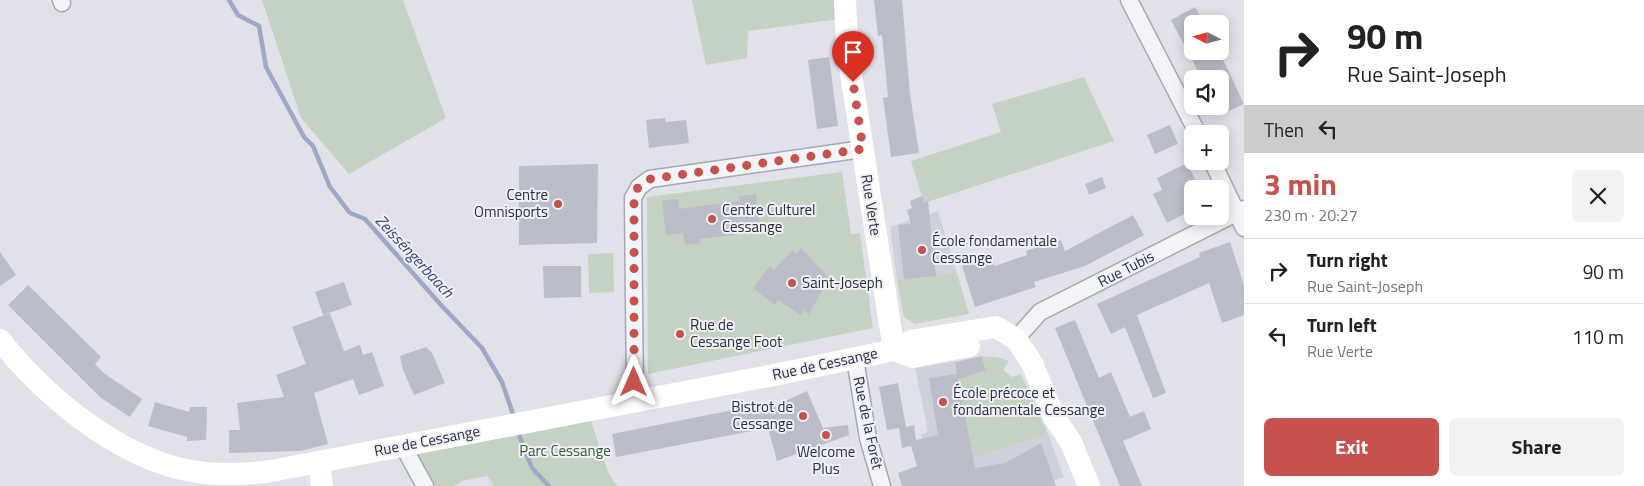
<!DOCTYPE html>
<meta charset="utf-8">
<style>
:root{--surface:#fff;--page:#f2f2f2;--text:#222;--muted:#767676;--line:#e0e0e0;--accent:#c7524d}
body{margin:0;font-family:"Titillium Web",sans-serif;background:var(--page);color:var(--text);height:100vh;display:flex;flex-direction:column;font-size:19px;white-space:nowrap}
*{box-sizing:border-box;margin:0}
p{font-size:16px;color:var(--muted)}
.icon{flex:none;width:28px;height:28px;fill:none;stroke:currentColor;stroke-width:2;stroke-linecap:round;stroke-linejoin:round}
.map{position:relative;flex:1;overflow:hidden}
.drawer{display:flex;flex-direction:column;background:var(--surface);width:400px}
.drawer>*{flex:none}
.banner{background:#fff;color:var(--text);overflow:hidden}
.needle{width:32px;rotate:276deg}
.fabs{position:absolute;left:1184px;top:15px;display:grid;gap:10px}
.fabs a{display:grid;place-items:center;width:45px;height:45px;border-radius:8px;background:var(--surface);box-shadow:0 2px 12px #0003;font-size:25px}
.pin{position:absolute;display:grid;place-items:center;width:42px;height:42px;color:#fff;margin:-51px -21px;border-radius:50% 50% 50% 0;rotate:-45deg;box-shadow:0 0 5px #0007}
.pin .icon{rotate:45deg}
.me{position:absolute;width:55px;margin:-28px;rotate:0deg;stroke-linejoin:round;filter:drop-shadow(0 0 4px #0008)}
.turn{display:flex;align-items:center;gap:18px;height:105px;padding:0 20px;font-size:22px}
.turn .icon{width:65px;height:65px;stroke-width:2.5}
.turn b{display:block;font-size:35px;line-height:42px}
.then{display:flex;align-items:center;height:48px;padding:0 20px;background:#0003;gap:10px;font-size:19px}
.round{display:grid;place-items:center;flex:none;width:52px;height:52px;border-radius:8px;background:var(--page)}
.overview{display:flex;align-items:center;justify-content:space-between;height:85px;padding:0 20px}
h1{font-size:30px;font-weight:700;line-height:38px;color:var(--accent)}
.cta{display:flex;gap:10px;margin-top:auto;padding:10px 20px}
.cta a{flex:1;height:58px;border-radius:8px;background:var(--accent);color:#fff;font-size:20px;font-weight:700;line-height:58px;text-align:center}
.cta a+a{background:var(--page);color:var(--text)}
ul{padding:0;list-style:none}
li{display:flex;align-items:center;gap:15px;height:65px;padding:0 20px;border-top:1px solid var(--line)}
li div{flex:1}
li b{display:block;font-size:19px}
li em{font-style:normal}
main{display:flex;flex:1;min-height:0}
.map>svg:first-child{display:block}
.built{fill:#cfd1da}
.green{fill:#c3d2c2}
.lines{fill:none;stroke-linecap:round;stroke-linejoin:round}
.stream{stroke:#9ea9c7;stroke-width:4.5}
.building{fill:#bbbdc8}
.street-casing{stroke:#a6a8b3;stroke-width:19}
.street{stroke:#f3f4f7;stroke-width:16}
.secondary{stroke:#fff;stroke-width:22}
.route{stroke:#c7524d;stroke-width:9;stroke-dasharray:0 16.2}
.poi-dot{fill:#c7524d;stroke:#f0f1f6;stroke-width:2}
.labels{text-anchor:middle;stroke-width:4;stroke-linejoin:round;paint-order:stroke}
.poi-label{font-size:15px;fill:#2a2e3f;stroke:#f0f1f6;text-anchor:start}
.street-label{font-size:15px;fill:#2a2e3f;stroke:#f0f1f6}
.park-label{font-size:15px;fill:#385a38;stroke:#f0f1f6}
.water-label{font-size:16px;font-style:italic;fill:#364571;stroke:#f0f1f6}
</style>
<main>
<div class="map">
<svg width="1244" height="486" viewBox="0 0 1244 486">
<rect width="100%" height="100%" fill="#e1e2e9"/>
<path class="built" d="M938,211L957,273L897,280L890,227Z
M955,361L973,458L1048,434L1064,477L1040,486L929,463L921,435L928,431L915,368Z"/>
<path class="green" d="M262,0H403L446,118L349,174L301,118Z
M692,0H845L847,18L748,31L747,58L706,65Z
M1084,77L1114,141L924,203L911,161L1001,132L992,104Z
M842,172L851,234L860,233L873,328L648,374L647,197Z
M613,253L614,292L589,293L588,254Z
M957,273L969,314L915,324L904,317L897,280Z
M981,356L997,357L1009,361L1003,370L1012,377L1021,374L1048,434L973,458L957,374L970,375L986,370Z
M591,421L608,472L617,486H494L487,476L462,481L454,486H425L403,446Z"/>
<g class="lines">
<path class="stream" d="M229,0L238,15L259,26L266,67L304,137L313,146L330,187L350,213L365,219L441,305L482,348L502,382L514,417
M517,430L532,468L549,486"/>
</g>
<path class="building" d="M874,0H902L910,94L919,153L891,157L883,98L888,97L882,35L878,36Z
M1195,7L1204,24H1192V51H1219L1244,104L1220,115V79H1202L1171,20Z
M829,57L838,126L817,129L808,60Z
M665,118L666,122L686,120L689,143L649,148L646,120Z
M1170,125L1178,144L1155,154L1147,135Z
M1187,163L1200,189H1192V210L1167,223L1153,194L1162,190L1157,178Z
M598,164L597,243L519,245V166Z
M1102,177L1106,188L1089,195L1085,184Z
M756,194L760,227L746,228L747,233L700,239L701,243L685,245L683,233L666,235L662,201L678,199L679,209L740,201L739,196Z
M922,196L924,203L928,201L936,276L904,279L898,225L911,224L907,210L912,208L910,201Z
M1133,215L1144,235L1085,266L1034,282L1036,287L975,307L962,266L991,256L995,266L1027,255L1026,251L1061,240L1065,251Z
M1230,242L1244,285V315L1222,323L1209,283L1137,315L1166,393L1153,398L1125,327L1111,334L1097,304L1200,257L1199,253Z
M801,248L829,278L809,314L803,310L801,315L778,300L775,305L753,288L770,266L774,270L793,250L796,254Z
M0,252L16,275L0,286Z
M543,266H581V297L544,298Z
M344,282L352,305L323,315L315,292Z
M28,285L101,357L95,364L105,374L142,399L130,417L101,398L8,305Z
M330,313L344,351L360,345L363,355L372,352L384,386L359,395L353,379L314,393L328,444L300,451L229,453V430H240L237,403L284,397L276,375L306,364L292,327Z
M1075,320L1099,378L1111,372L1130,417L1144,411L1151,429L1123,441L1142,486H1120L1055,328Z
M426,347L432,353L445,383L414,395L403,370L400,356Z
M981,356L986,370L958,379L975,468L1005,463L1041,443L1056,486H902L898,473L917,466L911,446L902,448L899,428L887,430L879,387L898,383L906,427L914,425L916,440L938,435L929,378L957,374L955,362Z
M807,391L823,428L848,425L849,435L777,461L768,428L616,457L612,434L758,405L759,413Z
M155,402L189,412L190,407H207L206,440L187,441V437L148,426Z"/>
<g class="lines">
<g class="street-casing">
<path id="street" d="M61,0L62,3
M1129,0L1198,134
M1212,161L1244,228
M1016,339L1040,312L1244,209
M855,359L868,438L882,486
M635,402L633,198L639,187L650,179L863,149
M403,446L425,486"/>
</g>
<use href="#street" class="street"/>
<path class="secondary" d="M845,0L847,48L894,350
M0,340C47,399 127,466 206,473C227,475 249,474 271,471L779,374L894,350L910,341L996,327L1016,339L1032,363L1054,417L1071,442L1089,486
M894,350L913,357L969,346
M319,462L322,486"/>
</g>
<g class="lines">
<path class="route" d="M634,382V198L638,187L650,179L863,149L853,82"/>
</g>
<g class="poi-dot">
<circle cx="558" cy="204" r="5"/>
<circle cx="712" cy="219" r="5"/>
<circle cx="922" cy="250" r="5"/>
<circle cx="792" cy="283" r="5"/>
<circle cx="680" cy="334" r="5"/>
<circle cx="943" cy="402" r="5"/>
<circle cx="803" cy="416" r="5"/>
<circle cx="826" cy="435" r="5"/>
</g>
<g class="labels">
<g class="poi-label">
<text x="548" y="200" text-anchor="end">Centre<tspan x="548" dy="17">Omnisports</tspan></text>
<text x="722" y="215">Centre Culturel<tspan x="722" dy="17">Cessange</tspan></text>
<text x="932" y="246">École fondamentale<tspan x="932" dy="17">Cessange</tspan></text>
<text x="802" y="288">Saint-Joseph</text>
<text x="690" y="330">Rue de<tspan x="690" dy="17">Cessange Foot</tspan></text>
<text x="953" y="398">École précoce et<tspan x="953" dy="17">fondamentale Cessange</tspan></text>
<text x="793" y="412" text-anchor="end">Bistrot de<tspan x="793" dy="17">Cessange</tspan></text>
<text x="826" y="457" text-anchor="middle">Welcome<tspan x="826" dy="17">Plus</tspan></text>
</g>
<g class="street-label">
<text transform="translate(871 205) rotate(81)" y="5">Rue Verte</text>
<text transform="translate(1126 269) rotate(-27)" y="5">Rue Tubis</text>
<text transform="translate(825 364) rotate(-12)" y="5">Rue de Cessange</text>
<text transform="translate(868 423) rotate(78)" y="5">Rue de la Forêt</text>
<text transform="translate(427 441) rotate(-11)" y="5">Rue de Cessange</text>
</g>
<g class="park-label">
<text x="565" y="456">Parc Cessange</text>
</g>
<g class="water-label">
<text transform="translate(415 256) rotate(47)" y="6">Zeisséngerbaach</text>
</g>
</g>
</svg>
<div class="fabs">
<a><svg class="needle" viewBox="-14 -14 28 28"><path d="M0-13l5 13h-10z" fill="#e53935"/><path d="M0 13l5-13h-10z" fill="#767676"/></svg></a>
<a><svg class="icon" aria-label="sound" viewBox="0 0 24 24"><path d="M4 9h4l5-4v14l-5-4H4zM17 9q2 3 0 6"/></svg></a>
<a>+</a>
<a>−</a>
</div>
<div class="pin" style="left:853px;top:82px;background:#d93025"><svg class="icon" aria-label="arrive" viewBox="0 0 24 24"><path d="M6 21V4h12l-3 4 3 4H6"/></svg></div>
<svg class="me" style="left:634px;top:382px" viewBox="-20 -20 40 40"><path d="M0-17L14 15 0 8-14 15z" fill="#c7524d" stroke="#fff" stroke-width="4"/></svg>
</div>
<section class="drawer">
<div class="banner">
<div class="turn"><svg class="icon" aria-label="right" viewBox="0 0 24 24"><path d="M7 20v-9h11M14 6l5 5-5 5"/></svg><div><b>90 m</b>Rue Saint-Joseph</div></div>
<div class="then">Then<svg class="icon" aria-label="left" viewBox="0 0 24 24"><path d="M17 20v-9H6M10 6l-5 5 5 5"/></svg></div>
</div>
<div class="overview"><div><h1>3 min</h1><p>230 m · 20:27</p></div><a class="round"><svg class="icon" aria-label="close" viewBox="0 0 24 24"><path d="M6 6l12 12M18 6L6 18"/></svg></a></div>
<ul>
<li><svg class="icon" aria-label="right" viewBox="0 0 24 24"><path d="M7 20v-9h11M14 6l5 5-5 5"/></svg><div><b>Turn right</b><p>Rue Saint-Joseph</p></div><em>90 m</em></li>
<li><svg class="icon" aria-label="left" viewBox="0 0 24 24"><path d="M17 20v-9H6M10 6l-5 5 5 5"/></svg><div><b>Turn left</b><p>Rue Verte</p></div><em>110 m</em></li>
</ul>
<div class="cta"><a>Exit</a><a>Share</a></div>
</section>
</main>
